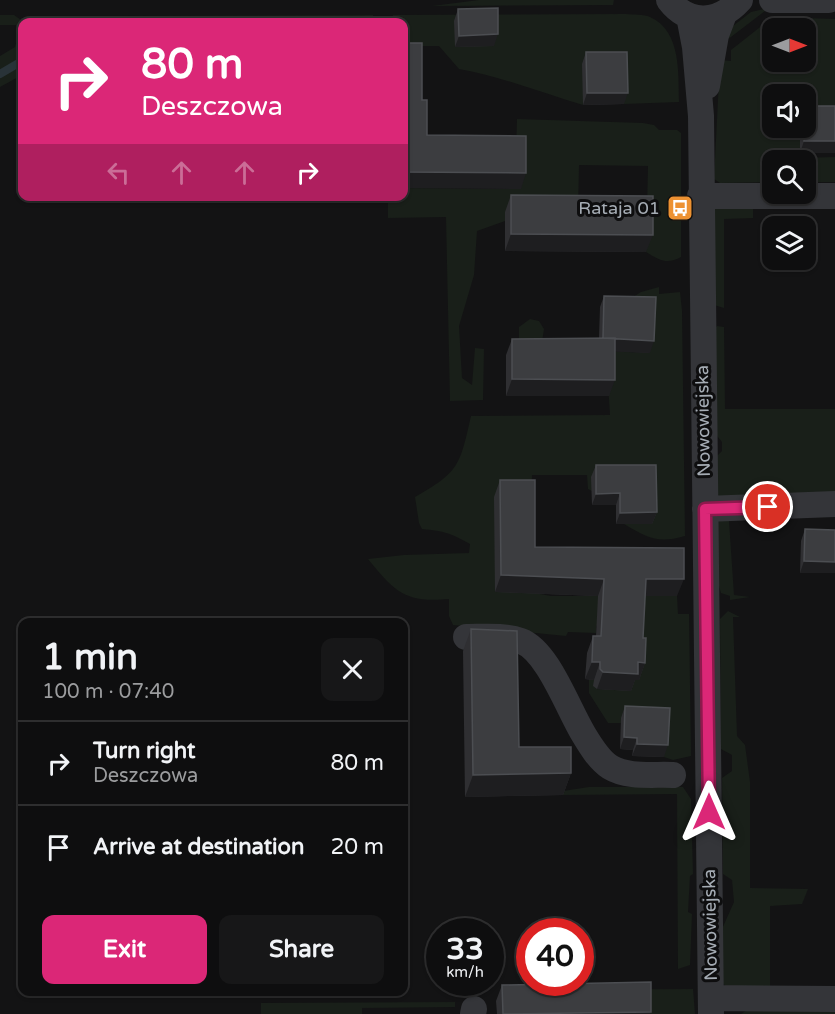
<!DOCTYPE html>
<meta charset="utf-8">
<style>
:root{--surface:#0e0e0f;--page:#171718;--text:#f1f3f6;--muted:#9b9c9e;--line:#2e2e2f;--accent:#db2777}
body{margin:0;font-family:"Varela Round",sans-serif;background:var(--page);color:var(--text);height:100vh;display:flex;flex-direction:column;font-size:22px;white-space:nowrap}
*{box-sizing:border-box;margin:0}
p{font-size:20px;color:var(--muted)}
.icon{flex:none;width:33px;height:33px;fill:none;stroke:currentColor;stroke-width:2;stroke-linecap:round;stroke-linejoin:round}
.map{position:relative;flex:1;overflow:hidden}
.sheet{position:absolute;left:18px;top:618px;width:390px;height:378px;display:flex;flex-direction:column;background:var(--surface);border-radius:12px;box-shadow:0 2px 4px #0004,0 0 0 2px var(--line)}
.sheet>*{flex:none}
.guide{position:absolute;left:18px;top:18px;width:390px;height:183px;border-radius:12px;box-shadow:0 2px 4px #0004,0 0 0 2px var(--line);background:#db2777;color:#fff;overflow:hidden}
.needle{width:39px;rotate:90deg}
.controls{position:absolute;left:762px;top:18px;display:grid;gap:12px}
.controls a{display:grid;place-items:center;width:54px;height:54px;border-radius:12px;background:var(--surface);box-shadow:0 2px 4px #0004,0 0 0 2px var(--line);font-size:30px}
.speed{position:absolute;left:426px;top:918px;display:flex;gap:12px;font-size:30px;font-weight:700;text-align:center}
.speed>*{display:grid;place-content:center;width:78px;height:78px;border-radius:50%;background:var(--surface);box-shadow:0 2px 4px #0004,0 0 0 2px var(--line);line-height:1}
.speed small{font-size:15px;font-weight:400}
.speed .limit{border:9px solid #d22;background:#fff;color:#111}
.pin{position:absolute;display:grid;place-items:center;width:51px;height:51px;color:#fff;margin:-26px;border:3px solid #fff;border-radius:50%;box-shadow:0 2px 6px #0007}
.me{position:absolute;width:66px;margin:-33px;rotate:0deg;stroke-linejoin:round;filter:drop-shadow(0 0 4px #0008)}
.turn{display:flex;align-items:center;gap:21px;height:126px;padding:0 24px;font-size:27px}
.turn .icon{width:78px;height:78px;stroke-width:2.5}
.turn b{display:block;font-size:42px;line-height:51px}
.lanes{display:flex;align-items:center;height:57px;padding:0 24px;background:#0003;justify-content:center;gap:30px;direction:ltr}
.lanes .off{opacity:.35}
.round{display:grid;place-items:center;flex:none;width:63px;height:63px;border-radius:12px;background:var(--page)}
.headline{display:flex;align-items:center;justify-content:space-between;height:102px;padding:0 24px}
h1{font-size:36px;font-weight:800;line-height:45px}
.action{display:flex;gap:12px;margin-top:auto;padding:12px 24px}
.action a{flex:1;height:69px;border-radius:12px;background:var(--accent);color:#fff;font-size:24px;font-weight:800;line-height:69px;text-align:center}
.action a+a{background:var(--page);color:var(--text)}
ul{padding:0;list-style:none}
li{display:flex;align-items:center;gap:18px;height:84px;padding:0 24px;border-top:2px solid var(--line)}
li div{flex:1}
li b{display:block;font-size:22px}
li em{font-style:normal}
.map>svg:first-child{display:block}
.green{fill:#191f19;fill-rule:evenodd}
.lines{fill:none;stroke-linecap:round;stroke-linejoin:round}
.stream{stroke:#293338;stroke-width:8}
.minor{stroke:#343539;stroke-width:26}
.wall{fill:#2f2f32}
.shaded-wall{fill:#1e1e20}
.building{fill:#3c3d40;stroke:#4c4e52;stroke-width:1.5}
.route-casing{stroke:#8e194d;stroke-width:15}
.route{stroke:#db2777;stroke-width:10}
.labels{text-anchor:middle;stroke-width:6;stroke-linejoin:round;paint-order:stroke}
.poi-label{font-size:18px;fill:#a5acb4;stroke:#0e0e0f;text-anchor:end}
.street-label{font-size:18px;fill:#a5acb4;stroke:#0e0e0f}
</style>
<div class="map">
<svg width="835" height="1014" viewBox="0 0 835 1014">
<rect width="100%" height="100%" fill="#131314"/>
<path class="green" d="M479,0H614L613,5L432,6Z
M769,8L727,40L729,29L751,12Z
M626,14C633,15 644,14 650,17C682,31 678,75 679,102L624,104L623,64L583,105C542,93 500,76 459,69L439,46H404V22H113L114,16L373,15L374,19L391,20L393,15Z
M0,15H14L21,20L94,18V22H22V75L0,87V56L15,47L19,33L16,25H0Z
M773,17L835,19V118L806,106V94H772V128H801V158L835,157V182H806V160H772V182L720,183L714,179L720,60L731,61V50ZM772,28H806V62H772Z
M517,119L643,123L654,125L659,130H677L681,133V197H676L675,210L681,212V257C667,265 659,260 646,252L648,166L579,165L578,212H505V221L477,231L474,275L459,326L462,378L472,385L475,348L484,349L483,400L450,401L446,217L388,218V197L404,196V188L520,189L521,152H516Z
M715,208L753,209V218L724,219V308L714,305L711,214Z
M659,287V294L680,292L682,311L685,536C658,544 648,538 624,524L652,523L588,489L587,475H532L529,592L551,596H677L678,614H689L691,756L673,760L664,757L665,732L632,723H608L589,693V679L594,680L597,689L621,690L596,625V633L568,632L566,636L453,625L449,616V599C405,603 395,592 368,559L404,555L469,553L470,544C450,533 445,531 422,529L419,523L415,497C460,472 460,464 471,416L610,415L606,351L650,353L616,308L641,292Z
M530,319L539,321L544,329L542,342L519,340V327Z
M717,326L724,327L725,409H835V493L745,494L729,521L734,595L750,597L730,600V596L721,593L719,586L715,458L722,451V442L714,432V329Z
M728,611L740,617H733L737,736L745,745L750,782V888L808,889L802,904L770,906V992L730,989L723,984L722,929L734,902L732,880L723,874L722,778L732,771V755L721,749L720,619Z
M589,787H683L691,799L693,874L690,876L688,912L692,914L690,965L678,969L677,794L563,795V791Z
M693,989L695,1014H645L549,990Z
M455,1002V1007L362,1008V1014H261V1003Z
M835,1009V1014H741L747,1010Z"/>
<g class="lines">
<path class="stream" d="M0,74L22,61"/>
<path class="minor" d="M669,0C689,26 719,23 740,0
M772,0H829
M689,16L695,47L701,116L711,1014
M707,86L716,35L724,14
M700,196H835
M705,509L835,504
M466,637C484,637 504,635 521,641C548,651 568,709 584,735C590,745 599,760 610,767C628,778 653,774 673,775
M711,998L835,999
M473,1014L474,1009"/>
</g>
<path class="wall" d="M458,9L494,46L455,47L454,21Z
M586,52L624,104L583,105L582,64Z
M800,128H806L835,153H800Z
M511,195L646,252L505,251V212Z
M604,296L650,353L615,351L609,396H506V355L512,339L599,338L600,307Z
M596,465L657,512L652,524H616V505H592L591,477Z
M500,480L535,547L677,596H645L643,638L645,663L639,680H635L631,691L597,689L593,686L594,680L585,679L587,653L593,636H596L598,596L495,592L494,497Z
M805,529L835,530V573H800L801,541Z
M471,629L519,747L571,773L563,795L465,797L463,651Z
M625,706L664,757L632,756L633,750L620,749L621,718Z
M502,985L650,1014H653H497L496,1001Z"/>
<path class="shaded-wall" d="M498,34L494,46L455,47L459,36Z
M587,93H628L624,104L583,105Z
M804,141H835V153H800Z
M404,172L526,173L521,189L404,188Z
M511,234L653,235L646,252L505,251Z
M603,339L654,341L650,353L598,351Z
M512,379L615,380L609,396H506Z
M620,493L616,505H592L596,494Z
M657,512L652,524H616L620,513Z
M804,561L835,562V573H800Z
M501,575L604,579L598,596L495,592Z
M646,579H684L677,596H639Z
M592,662H600L594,680L585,679Z
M638,662L645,663L639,680H635L631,691L597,689L603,672Z
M624,737L637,738L633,750L620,749Z
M637,744L668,745L664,757L632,756Z
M571,773L563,795L465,797L473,775Z
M651,1012L650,1014H550L551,1013Z"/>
<path class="building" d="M498,8V34L459,36L458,9Z
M404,43H422V100H427V135L526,136V173L404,172Z
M586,52H627L628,93H587Z
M806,106H835V141H804V128H806Z
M511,195L653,196V235L511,234Z
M604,296L656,297L654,341L603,338Z
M615,338V380L512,379V339Z
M596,465H656L657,512L620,513V493L596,494Z
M500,480H535V547L684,548V579H646L643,638H646L645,663L638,662V674L603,672L600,669V662H592L593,636H601L604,579L501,575Z
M805,529L835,530V562L804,561Z
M471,629L517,631L519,747H571V773L473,775Z
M625,706L670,708L668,745L637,744V738L624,737Z
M651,982V1012L503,1014L502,985Z"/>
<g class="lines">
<g class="route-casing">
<path id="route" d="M709,812L705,509L768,507"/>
</g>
<use href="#route" class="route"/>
</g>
<defs>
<g id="bus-square" transform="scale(1.35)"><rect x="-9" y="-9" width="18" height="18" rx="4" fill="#ed9232" stroke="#0e0e0f"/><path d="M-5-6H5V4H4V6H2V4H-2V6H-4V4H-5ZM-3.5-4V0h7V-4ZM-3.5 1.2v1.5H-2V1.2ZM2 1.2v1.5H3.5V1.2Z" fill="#fff"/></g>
</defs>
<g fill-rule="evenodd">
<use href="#bus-square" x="680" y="208"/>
</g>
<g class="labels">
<g class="poi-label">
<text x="660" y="214">Rataja 01</text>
</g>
<g class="street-label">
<text transform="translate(703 421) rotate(-91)" y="6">Nowowiejska</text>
<text transform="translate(710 925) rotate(-91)" y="6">Nowowiejska</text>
</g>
</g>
</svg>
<div class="controls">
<a><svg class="needle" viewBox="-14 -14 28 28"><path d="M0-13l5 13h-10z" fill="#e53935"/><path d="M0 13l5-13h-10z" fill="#9b9c9e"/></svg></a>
<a><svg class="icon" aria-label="sound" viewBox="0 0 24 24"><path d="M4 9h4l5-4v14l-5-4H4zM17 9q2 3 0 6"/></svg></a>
<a><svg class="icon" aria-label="search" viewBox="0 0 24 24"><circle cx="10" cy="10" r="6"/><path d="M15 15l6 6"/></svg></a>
<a><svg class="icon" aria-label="layers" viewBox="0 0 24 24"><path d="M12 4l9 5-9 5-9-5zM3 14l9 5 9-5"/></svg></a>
</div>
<div class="speed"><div>33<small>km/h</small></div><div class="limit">40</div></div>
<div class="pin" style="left:768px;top:507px;background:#d93025"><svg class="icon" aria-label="arrive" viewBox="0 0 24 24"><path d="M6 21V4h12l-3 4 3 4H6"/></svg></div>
<svg class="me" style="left:709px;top:812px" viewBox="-20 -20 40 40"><path d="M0-17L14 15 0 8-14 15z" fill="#db2777" stroke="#fff" stroke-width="4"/></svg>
<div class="guide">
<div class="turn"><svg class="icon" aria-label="right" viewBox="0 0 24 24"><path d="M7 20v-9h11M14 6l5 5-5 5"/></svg><div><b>80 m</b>Deszczowa</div></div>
<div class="lanes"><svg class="icon off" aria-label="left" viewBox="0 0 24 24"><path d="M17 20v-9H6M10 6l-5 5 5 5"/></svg><svg class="icon off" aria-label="ahead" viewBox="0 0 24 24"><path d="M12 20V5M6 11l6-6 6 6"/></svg><svg class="icon off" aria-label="ahead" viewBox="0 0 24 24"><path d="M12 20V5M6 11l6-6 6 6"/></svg><svg class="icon" aria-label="right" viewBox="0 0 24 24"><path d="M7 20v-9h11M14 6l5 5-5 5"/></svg></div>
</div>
<section class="sheet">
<div class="headline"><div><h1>1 min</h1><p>100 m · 07:40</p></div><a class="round"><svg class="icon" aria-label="close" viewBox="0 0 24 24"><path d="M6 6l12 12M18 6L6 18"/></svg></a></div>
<ul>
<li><svg class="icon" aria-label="right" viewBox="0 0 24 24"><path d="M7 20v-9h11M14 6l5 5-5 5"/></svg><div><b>Turn right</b><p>Deszczowa</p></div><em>80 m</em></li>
<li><svg class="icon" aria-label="arrive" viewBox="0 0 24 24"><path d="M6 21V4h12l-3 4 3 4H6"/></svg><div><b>Arrive at destination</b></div><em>20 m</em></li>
</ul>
<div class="action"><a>Exit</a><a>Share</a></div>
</section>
</div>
